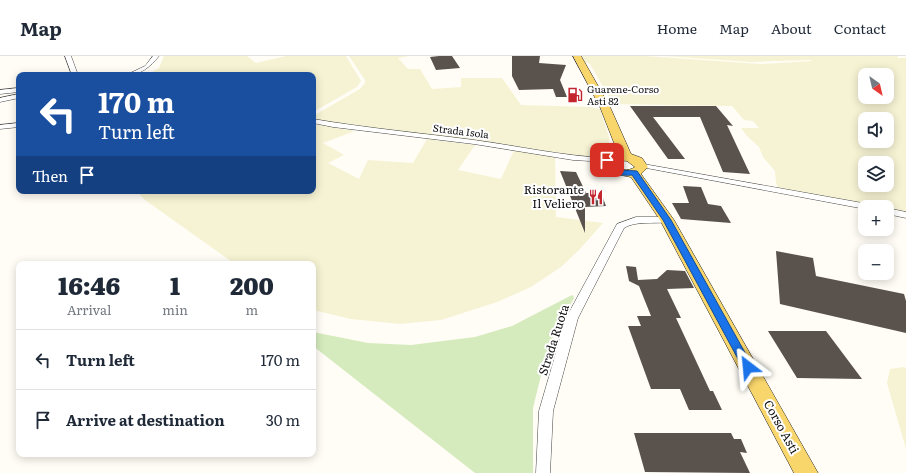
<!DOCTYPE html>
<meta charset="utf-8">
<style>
:root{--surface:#fff;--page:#f6f6f7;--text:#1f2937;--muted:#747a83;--line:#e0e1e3}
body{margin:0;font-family:Literata,serif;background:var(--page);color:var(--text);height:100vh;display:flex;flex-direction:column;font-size:15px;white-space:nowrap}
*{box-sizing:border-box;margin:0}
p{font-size:13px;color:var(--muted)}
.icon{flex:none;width:22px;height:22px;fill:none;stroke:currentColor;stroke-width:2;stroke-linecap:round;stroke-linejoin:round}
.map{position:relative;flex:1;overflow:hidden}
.sheet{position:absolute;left:16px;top:205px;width:300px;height:196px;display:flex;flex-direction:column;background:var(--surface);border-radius:8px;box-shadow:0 2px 10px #0003}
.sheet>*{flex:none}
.top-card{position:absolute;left:16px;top:16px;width:300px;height:122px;border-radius:8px;box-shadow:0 2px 10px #0003;background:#1a4fa0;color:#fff;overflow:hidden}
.needle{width:26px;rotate:146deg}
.controls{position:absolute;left:858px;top:12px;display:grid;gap:8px}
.controls a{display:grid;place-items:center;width:36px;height:36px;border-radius:8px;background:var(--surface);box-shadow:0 2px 10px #0003;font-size:20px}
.pin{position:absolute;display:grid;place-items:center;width:34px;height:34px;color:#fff;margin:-17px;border-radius:8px;box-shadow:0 2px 6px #0006}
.me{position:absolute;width:44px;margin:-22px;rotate:331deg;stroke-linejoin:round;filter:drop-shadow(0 0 3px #0008)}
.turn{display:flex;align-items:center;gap:14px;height:84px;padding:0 16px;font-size:18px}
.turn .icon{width:52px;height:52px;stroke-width:2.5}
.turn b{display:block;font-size:28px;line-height:34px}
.then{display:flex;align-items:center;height:38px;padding:0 16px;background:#0003;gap:8px;font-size:15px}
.eta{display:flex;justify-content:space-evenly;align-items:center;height:68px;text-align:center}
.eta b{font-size:24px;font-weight:800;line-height:28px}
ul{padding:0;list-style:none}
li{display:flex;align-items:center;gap:12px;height:60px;padding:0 16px;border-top:1px solid var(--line)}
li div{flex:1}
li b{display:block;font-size:15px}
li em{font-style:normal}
header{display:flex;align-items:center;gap:24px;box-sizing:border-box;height:56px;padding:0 20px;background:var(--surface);border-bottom:1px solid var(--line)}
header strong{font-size:19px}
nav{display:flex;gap:22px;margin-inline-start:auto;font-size:14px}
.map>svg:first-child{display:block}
.farmland{fill:#f6f3d4;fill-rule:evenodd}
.green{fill:#d5ebbd}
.building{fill:#5a524d}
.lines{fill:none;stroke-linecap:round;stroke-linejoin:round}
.minor-casing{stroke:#444;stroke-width:1}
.primary-casing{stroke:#222;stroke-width:1}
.minor{fill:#fff;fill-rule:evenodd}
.primary{fill:#f9d66b;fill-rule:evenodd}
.route{fill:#1a73e8;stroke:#114b97}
.labels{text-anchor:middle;stroke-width:4;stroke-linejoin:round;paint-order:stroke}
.far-poi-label{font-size:10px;fill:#111;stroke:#fff;text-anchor:start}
.far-street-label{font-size:10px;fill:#111;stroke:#fff}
.poi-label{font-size:12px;fill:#111;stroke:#fff;text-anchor:end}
.street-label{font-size:12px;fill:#111;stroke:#fff}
</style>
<header>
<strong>Map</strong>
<nav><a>Home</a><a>Map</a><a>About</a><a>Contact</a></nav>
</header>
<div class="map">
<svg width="906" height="417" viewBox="0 0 906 417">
<rect width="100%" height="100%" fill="#fffdf5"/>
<path class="farmland" d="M164,0H247L256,7L286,0H346L361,25L357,31L313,56V19H147L159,12Z
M349,0H409L398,2L408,13H420L432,33L461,31V22H502L521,49L590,51L600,53L609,81V91L605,96L592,100H580L480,85L352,71L313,63V60L360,33L365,27V24Z
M582,0H646L760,8L813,5L809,4L751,6L664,0H898L897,2H906V157L887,153V151H878L778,132L776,127L775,115L763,101L759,91L747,80L741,72H759L753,65L744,64L732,50L613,48L590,8L585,6ZM865,19H887V41H865ZM865,63H887V85H865ZM865,107H887V129H865Z
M313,68L355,75L323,87L344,99L328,107L359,123L368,104L413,107L427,83L475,89L458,114L501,123L514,94L555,101L556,161L603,167L579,194L561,211L531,231L497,246L441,264L400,268L351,263L313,254V208H235L145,144L137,135H313Z
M903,311L906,312V393L887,327L890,313Z"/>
<path class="green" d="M572,239L574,241L573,244L557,270L545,303L533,352V417H475L313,290V276L368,287L411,289L475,281L512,270Z"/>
<path class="building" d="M439,0H452L460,12L436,14L430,1Z
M512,0H540L539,7L566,9L560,24L567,41H556L553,33L519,34L512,20Z
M630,50H716L733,70L727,69L750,118L723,116L700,61H653L685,103H668Z
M560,115L576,116L586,137H601L606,150L585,151V177Z
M683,130L701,131L708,148L721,150L731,167L681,163L672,147H689Z
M776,195L813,202L816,220L904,238L906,245V277L780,248Z
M626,210L636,211L638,224L657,223L667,214L685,215L694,232L667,233L681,262H676L710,335H713L722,354H689L680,333H651L628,270H641L637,260H651L639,230L629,225Z
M768,275H826L862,323L797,322Z
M634,377H731L734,383H741L747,397L740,396L750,417L645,416Z"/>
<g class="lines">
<g class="minor-casing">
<path id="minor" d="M65,0H71L78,19H72Z
M153,0H159C150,11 141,19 126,19L145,10Z
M19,32V36L0,38V34Z
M19,38V42L0,46V42Z
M313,63C366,72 420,77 474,84C518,90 562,100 607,102L611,104L607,106L573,104L474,88L333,71L313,67Z
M19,67V71L0,73V69Z
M638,107L868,148L872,151H865V153L641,111H638Z
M887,152L906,156V162L887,158Z
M636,161H667L671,164C665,170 638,163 624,172L578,262L553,355L550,417H536L539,355L566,262L617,168Z"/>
</g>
<g class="primary-casing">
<path id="primary" d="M573,0H581L610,51L631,98L642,102L648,111L641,118L674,164L818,417H794L660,164L631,121L609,117L600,109L603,101L618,97L600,51ZM617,104L627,105L635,111C628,116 620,114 612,108L613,106Z"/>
</g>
<use href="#minor" class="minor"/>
<use href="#primary" class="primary"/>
</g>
<path class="route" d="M605,102H610L609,108C618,116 626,114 637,115L671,164L753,311L752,314H744L663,164L632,119C620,120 610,118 602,109Z"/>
<defs>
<g id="fuel-bare" transform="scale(1.2)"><path d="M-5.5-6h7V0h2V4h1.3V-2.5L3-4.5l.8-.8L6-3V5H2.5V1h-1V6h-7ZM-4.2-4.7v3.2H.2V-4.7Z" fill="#c4262e" stroke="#fff" stroke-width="2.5" paint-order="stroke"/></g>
<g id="restaurant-bare" transform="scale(1.2)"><path d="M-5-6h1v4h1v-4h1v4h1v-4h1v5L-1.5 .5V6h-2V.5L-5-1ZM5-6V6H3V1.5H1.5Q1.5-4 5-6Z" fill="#c4262e" stroke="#fff" stroke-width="2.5" paint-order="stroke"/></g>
</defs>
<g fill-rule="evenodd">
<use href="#fuel-bare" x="575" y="39"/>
<use href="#restaurant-bare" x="596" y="141"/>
</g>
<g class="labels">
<g class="far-poi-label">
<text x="587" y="37">Guarene-Corso<tspan x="587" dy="12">Asti 82</tspan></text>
</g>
<g class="far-street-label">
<text transform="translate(461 75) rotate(7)" y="4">Strada Isola</text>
</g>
<g class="poi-label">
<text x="584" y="138">Ristorante<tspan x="584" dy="14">Il Veliero</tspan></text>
</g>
<g class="street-label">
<text transform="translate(554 284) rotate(-72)" y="4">Strada Ruota</text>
<text transform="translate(781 371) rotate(61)" y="4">Corso Asti</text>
</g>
</g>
</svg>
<div class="controls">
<a><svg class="needle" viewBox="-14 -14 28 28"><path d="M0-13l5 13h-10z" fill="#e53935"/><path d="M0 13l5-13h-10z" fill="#747a83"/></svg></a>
<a><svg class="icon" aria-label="sound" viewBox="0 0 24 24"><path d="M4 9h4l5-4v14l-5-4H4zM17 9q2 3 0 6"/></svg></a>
<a><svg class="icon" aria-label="layers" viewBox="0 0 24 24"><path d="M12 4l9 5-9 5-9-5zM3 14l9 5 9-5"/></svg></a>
<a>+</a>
<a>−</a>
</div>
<div class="pin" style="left:607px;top:104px;background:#d93025"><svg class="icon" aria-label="arrive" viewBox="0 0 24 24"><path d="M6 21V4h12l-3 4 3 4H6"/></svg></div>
<svg class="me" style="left:748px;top:311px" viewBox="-20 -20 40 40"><path d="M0-17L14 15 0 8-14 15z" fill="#1a73e8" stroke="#fff" stroke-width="4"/></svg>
<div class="top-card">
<div class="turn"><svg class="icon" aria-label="left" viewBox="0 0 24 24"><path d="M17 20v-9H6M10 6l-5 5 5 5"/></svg><div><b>170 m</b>Turn left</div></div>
<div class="then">Then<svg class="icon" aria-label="arrive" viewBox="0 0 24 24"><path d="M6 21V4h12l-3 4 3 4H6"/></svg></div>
</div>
<section class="sheet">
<div class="eta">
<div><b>16:46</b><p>Arrival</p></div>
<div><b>1</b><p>min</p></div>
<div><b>200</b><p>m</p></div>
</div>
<ul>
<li><svg class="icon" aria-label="left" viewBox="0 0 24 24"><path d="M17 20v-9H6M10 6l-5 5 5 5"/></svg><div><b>Turn left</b></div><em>170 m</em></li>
<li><svg class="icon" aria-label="arrive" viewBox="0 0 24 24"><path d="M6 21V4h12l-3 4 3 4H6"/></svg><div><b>Arrive at destination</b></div><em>30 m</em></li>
</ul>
</section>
</div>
